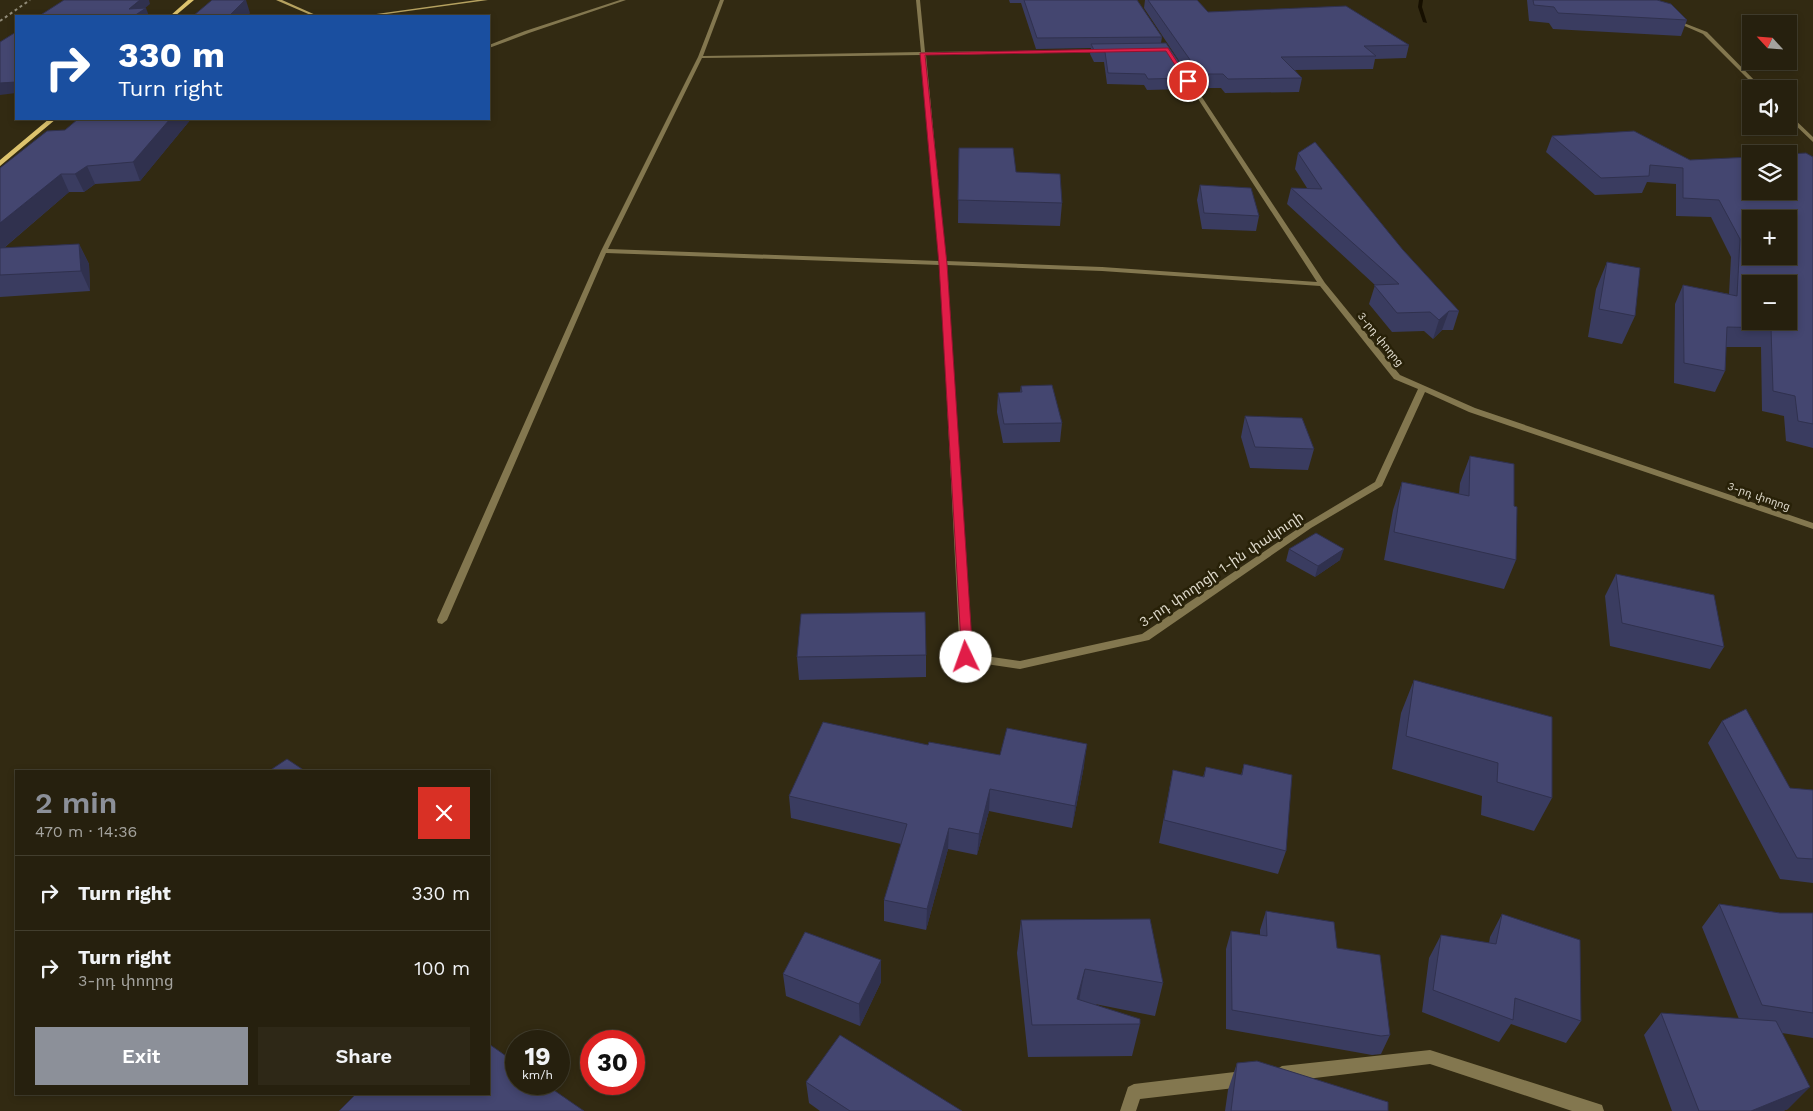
<!DOCTYPE html>
<meta charset="utf-8">
<style>
:root{--surface:#26200e;--page:#2e2817;--text:#f1f3f6;--muted:#a4a39e;--line:#423e2e;--accent:#8c9099}
body{margin:0;font-family:"Work Sans","Noto Sans Armenian",sans-serif;background:var(--page);color:var(--text);height:100vh;display:flex;flex-direction:column;font-size:19px;white-space:nowrap}
*{box-sizing:border-box;margin:0}
p{font-size:16px;color:var(--muted)}
.icon{flex:none;width:28px;height:28px;fill:none;stroke:currentColor;stroke-width:2;stroke-linecap:round;stroke-linejoin:round}
.map{position:relative;flex:1;overflow:hidden}
.sheet{position:absolute;left:15px;top:770px;width:475px;height:325px;display:flex;flex-direction:column;background:var(--surface);border-radius:0px;box-shadow:0 2px 8px #0003,0 0 0 1px var(--line)}
.sheet>*{flex:none}
.guide{position:absolute;left:15px;top:15px;width:475px;height:105px;border-radius:0px;box-shadow:0 2px 8px #0003,0 0 0 1px var(--line);background:#1a4fa0;color:#fff;overflow:hidden}
.needle{width:32px;rotate:296deg}
.tools{position:absolute;left:1742px;top:15px;display:grid;gap:10px}
.tools a{display:grid;place-items:center;width:55px;height:55px;border-radius:0px;background:var(--surface);box-shadow:0 2px 8px #0003,0 0 0 1px var(--line);font-size:25px}
.speed{position:absolute;left:505px;top:1030px;display:flex;gap:10px;font-size:25px;font-weight:700;text-align:center}
.speed>*{display:grid;place-content:center;width:65px;height:65px;border-radius:50%;background:var(--surface);box-shadow:0 2px 8px #0003,0 0 0 1px var(--line);line-height:1}
.speed small{font-size:12px;font-weight:400}
.speed .limit{border:8px solid #d22;background:#fff;color:#111}
.pin{position:absolute;display:grid;place-items:center;width:42px;height:42px;color:#fff;margin:-21px;border:2px solid #fff;border-radius:50%;box-shadow:0 1px 5px #0007}
.me{position:absolute;width:55px;margin:-28px;rotate:357deg;stroke-linejoin:round;filter:drop-shadow(0 0 4px #0008)}
.turn{display:flex;align-items:center;gap:18px;height:105px;padding:0 20px;font-size:22px}
.turn .icon{width:65px;height:65px;stroke-width:2.5}
.turn b{display:block;font-size:35px;line-height:42px}
.round{display:grid;place-items:center;flex:none;width:52px;height:52px;border-radius:0px;background:var(--page)}
.overview{display:flex;align-items:center;justify-content:space-between;height:85px;padding:0 20px}
h1{font-size:30px;font-weight:600;line-height:38px;color:var(--accent)}
.primary-button{display:flex;gap:10px;margin-top:auto;padding:10px 20px}
.primary-button a{flex:1;height:58px;border-radius:0px;background:var(--accent);color:#fff;font-size:20px;font-weight:600;line-height:58px;text-align:center}
.primary-button a+a{background:var(--page);color:var(--text)}
ul{padding:0;list-style:none}
li{display:flex;align-items:center;gap:15px;height:75px;padding:0 20px;border-top:1px solid var(--line)}
li div{flex:1}
li b{display:block;font-size:19px}
li em{font-style:normal}
.map>svg:first-child{display:block}
.lines{fill:none;stroke-linecap:round;stroke-linejoin:round}
.stream{fill:#160f00;fill-rule:evenodd}
.street{fill:#83774f;fill-rule:evenodd}
.secondary{fill:#b6a260;fill-rule:evenodd}
.primary{fill:#ddc36d;fill-rule:evenodd}
.rail{stroke:#918b78;stroke-width:2;stroke-dasharray:3 3;stroke-linecap:butt}
.wall{fill:#3a3c60}
.shaded-wall{fill:#30314e}
.building{fill:#444670;stroke:#30314e;fill-rule:evenodd}
.route{fill:#e11d48;stroke:#92132f}
.labels{text-anchor:middle;stroke-width:5;stroke-linejoin:round;paint-order:stroke}
.far-street-label{font-size:11px;fill:#ded9cb;stroke:#282108}
.street-label{font-size:14px;fill:#ded9cb;stroke:#282108}
</style>
<div class="map">
<svg width="1813" height="1111" viewBox="0 0 1813 1111">
<rect width="100%" height="100%" fill="#322a12"/>
<g class="lines">
<path class="stream" d="M1419,0H1423L1422,7L1427,23L1423,22L1418,7Z"/>
<path class="street" d="M620,0H626L529,33L489,48V45L525,31Z
M720,0H724L703,56L921,52L916,0H920L925,52L1106,50L1104,52L926,55L946,261L1102,267L1317,282L1180,71L1184,70L1325,283L1400,375L1475,408L1813,523V529L1469,412L1425,392L1382,486L1311,528L1149,640L1020,669L966,661L962,660L960,657L940,265L606,253L447,620L442,624L438,623L437,620L601,251L698,57ZM921,55L939,261L608,249L702,58ZM947,265L1102,271L1320,286L1394,379L1418,389L1375,482L1305,524L1142,634L1020,661L971,654Z
M1671,18L1707,32L1763,89H1758L1703,34L1671,20Z
M1789,114L1813,137V142L1789,119Z
M1430,1050L1596,1103L1602,1105L1604,1111H1572L1430,1064L1282,1082L1277,1079L1274,1074L1277,1069L1282,1066Z
M1243,1071L1249,1074L1251,1079L1249,1084L1243,1087L1140,1099L1136,1111H1120L1128,1087L1134,1084Z"/>
<path class="secondary" d="M276,0H282L318,16H313Z
M477,0H488L372,16H362Z"/>
<path class="primary" d="M188,0H194L175,16H170Z
M49,119H56L0,166V160Z"/>
<path class="rail" d="M0,21L30,0"/>
</g>
<path class="wall" d="M1009,0H1137L1162,37L1161,43L1190,78L1188,89L1147,90L1144,85L1107,84L1104,62H1094L1090,54L1091,48L1036,49L1021,3H1010Z
M1145,0H1197L1208,12L1409,45L1406,58L1375,59L1373,69L1295,70L1302,78L1299,92L1225,93L1221,88H1197L1144,8Z
M1527,0H1660V1L1687,20L1681,36L1553,29L1549,23L1529,21Z
M191,119L140,181L95,184L84,192H69L4,248L79,244L89,264L90,291L0,297V168L65,130Z
M1552,136L1690,160L1813,157V448L1786,441L1784,416L1762,411L1761,347H1726L1725,371L1715,392L1674,383L1675,304L1683,285L1729,294L1731,257L1711,217L1676,216V184L1647,182L1642,193L1595,195L1546,152Z
M959,148L1016,172L1062,203L1060,226L958,223Z
M1298,153L1403,250L1459,311L1453,330H1442L1433,339L1424,331L1392,332L1369,304L1375,285L1287,204L1291,188H1307L1295,169Z
M1200,185L1259,216L1256,231L1202,229L1197,200Z
M1607,262L1635,316L1622,344L1588,337L1596,289Z
M1021,386L1062,423L1060,442L1003,443L997,412L998,393L1020,392Z
M1245,416L1314,449L1308,470L1250,468L1241,437Z
M1470,456L1514,506L1516,560L1504,589L1384,560L1393,510L1402,482L1459,494L1460,483Z
M1289,549L1340,560L1315,577L1286,561Z
M1616,574L1724,647L1710,669L1610,646L1605,596Z
M926,655V677L799,680L797,657Z
M1414,680L1552,798L1534,831L1481,815L1482,796L1392,769L1401,713Z
M1722,721L1790,788L1813,790V883L1780,879L1708,743Z
M928,745L1000,755L1084,766L1072,828L989,811L977,855L948,849L926,930L884,921V900L901,844L791,818L789,796Z
M1244,764L1286,851L1278,874L1159,843L1173,770L1203,777L1206,767L1241,775Z
M1719,904L1780,913H1813V1038L1782,1033L1788,1109L1783,1111H1672L1644,1035L1661,1013L1739,1019L1702,927Z
M1266,911L1337,948L1390,1035L1381,1054L1372,1055L1226,1029V949L1231,931L1260,935V930Z
M1502,914L1581,1021L1566,1043L1511,1024L1499,1042L1422,1012L1429,958L1441,935L1489,943L1490,937Z
M1021,920L1163,983L1155,1016L1095,1004L1140,1024L1132,1056L1028,1057L1017,953Z
M783,974L881,982L860,1026L786,996Z
M1237,1063L1388,1111H1225L1228,1090Z
M806,1082L962,1111H820L809,1103Z"/>
<path class="shaded-wall" d="M140,0H149L150,4L144,9L146,8L149,16H132L129,9Z
M245,0H246L250,13L248,16H229Z
M16,82V93L0,95V83Z
M170,119H191L140,181L133,162Z
M87,166L95,184L84,192L75,174Z
M61,174L69,192L0,251V223Z
M79,244L89,264L90,291L81,271Z
M1449,311L1442,330L1433,339L1439,320Z
M1344,549L1340,560L1315,577L1318,566Z
M1087,744L1084,766L1072,828L1075,806Z
M990,789L989,811L977,855L979,834Z
M949,828L948,849L926,930L927,909Z
M881,960V982L860,1026L859,1004Z
M1085,969L1079,1001L1077,999Z
M1810,1087L1788,1109L1783,1111H1751Z"/>
<path class="building" d="M64,0H140L129,9L146,8L134,16H39Z
M212,0H245L229,16H193Z
M1024,0H1137L1162,37L1037,38Z
M1148,0H1197L1208,12L1346,6L1409,45L1364,46L1376,56L1281,57L1302,78L1228,79L1223,74H1200Z
M1533,0H1657L1671,4L1687,20L1558,13L1554,7L1534,5Z
M16,32V82L0,83V42Z
M1166,43L1190,78L1148,79L1145,74L1108,73L1105,52H1095L1091,44Z
M78,119H170L133,162L87,166L75,174H61L0,223V168L47,131L65,130Z
M1634,131L1690,160L1751,157V191H1789V154L1806,153L1813,157V424L1798,421L1795,396L1773,391L1771,328L1727,327L1725,371L1684,363L1683,285L1737,296L1740,239L1719,200L1683,198V168L1650,165L1649,176L1601,178L1552,136ZM1751,219H1789V256H1751ZM1751,284H1789V321H1751Z
M1315,142L1403,250L1459,311H1449L1439,320L1430,312L1397,313L1374,285L1399,284L1291,188L1322,189L1298,153Z
M959,148H1013L1016,172L1060,174L1062,203L958,200Z
M1200,185L1251,188L1259,216L1204,213Z
M79,244L81,271L0,275V248Z
M1607,262L1640,268L1635,316L1599,309Z
M1052,385L1062,423L1004,424L998,393L1022,392L1021,386Z
M1245,416L1302,418L1314,449L1255,447Z
M1470,456L1514,464V506L1517,507L1516,560L1394,532L1402,482L1469,496Z
M1316,533L1344,549L1318,566L1289,549Z
M1616,574L1714,595L1724,647L1622,623Z
M925,612L926,655L797,657L801,614Z
M1414,680L1552,717V798L1497,782L1498,763L1406,736Z
M1746,709L1790,788L1813,790V859L1797,858L1722,721Z
M823,722L928,745L929,742L1000,755L1007,728L1087,744L1075,806L990,789L979,834L949,828L927,909L884,900L907,824L789,796Z
M287,759L305,771H269Z
M1244,764L1292,775L1286,851L1164,820L1173,770L1204,777L1206,767L1242,775Z
M1719,904L1780,913H1813V1013L1762,1005Z
M1266,911L1334,922L1337,948L1380,955L1390,1035L1381,1036L1232,1010L1231,931L1267,936Z
M1502,914L1580,940L1581,1021L1515,998L1513,1020L1433,990L1441,935L1496,944Z
M1150,919L1163,983L1085,969L1077,999L1140,1019V1024L1032,1025L1021,920Z
M805,932L881,960L859,1004L783,974Z
M1661,1013L1776,1021L1810,1087L1751,1111H1699Z
M840,1035L962,1111H850L806,1082Z
M489,1044L516,1063V1084H545L584,1111H339L356,1094H489Z
M1257,1061L1388,1102V1111H1231L1237,1063Z"/>
<path class="route" d="M1168,48L1190,82H1186L1166,51L925,55L947,264L973,657L971,660H962L939,264L920,53Z"/>
<g class="labels">
<g class="far-street-label">
<text transform="translate(1381 339) rotate(51)" y="4">3-րդ փողոց</text>
<text transform="translate(1759 496) rotate(19)" y="4">3-րդ փողոց</text>
</g>
<g class="street-label">
<text transform="translate(1221 569) rotate(-34)" y="5">3-րդ փողոցի 1-ին փակուղի</text>
</g>
</g>
</svg>
<div class="tools">
<a><svg class="needle" viewBox="-14 -14 28 28"><path d="M0-13l5 13h-10z" fill="#e53935"/><path d="M0 13l5-13h-10z" fill="#a4a39e"/></svg></a>
<a><svg class="icon" aria-label="sound" viewBox="0 0 24 24"><path d="M4 9h4l5-4v14l-5-4H4zM17 9q2 3 0 6"/></svg></a>
<a><svg class="icon" aria-label="layers" viewBox="0 0 24 24"><path d="M12 4l9 5-9 5-9-5zM3 14l9 5 9-5"/></svg></a>
<a>+</a>
<a>−</a>
</div>
<div class="speed"><div>19<small>km/h</small></div><div class="limit">30</div></div>
<div class="pin" style="left:1188px;top:81px;background:#d93025"><svg class="icon" aria-label="arrive" viewBox="0 0 24 24"><path d="M6 21V4h12l-3 4 3 4H6"/></svg></div>
<svg class="me" style="left:966px;top:657px" viewBox="-20 -20 40 40"><circle r="19" fill="#fff"/><path d="M0-13L10 11 0 6-10 11z" fill="#e11d48"/></svg>
<div class="guide">
<div class="turn"><svg class="icon" aria-label="right" viewBox="0 0 24 24"><path d="M7 20v-9h11M14 6l5 5-5 5"/></svg><div><b>330 m</b>Turn right</div></div>
</div>
<section class="sheet">
<div class="overview"><div><h1>2 min</h1><p>470 m · 14:36</p></div><a class="round" style="background:#d93025;color:#fff"><svg class="icon" aria-label="close" viewBox="0 0 24 24"><path d="M6 6l12 12M18 6L6 18"/></svg></a></div>
<ul>
<li><svg class="icon" aria-label="right" viewBox="0 0 24 24"><path d="M7 20v-9h11M14 6l5 5-5 5"/></svg><div><b>Turn right</b></div><em>330 m</em></li>
<li><svg class="icon" aria-label="right" viewBox="0 0 24 24"><path d="M7 20v-9h11M14 6l5 5-5 5"/></svg><div><b>Turn right</b><p>3-րդ փողոց</p></div><em>100 m</em></li>
</ul>
<div class="primary-button"><a>Exit</a><a>Share</a></div>
</section>
</div>
